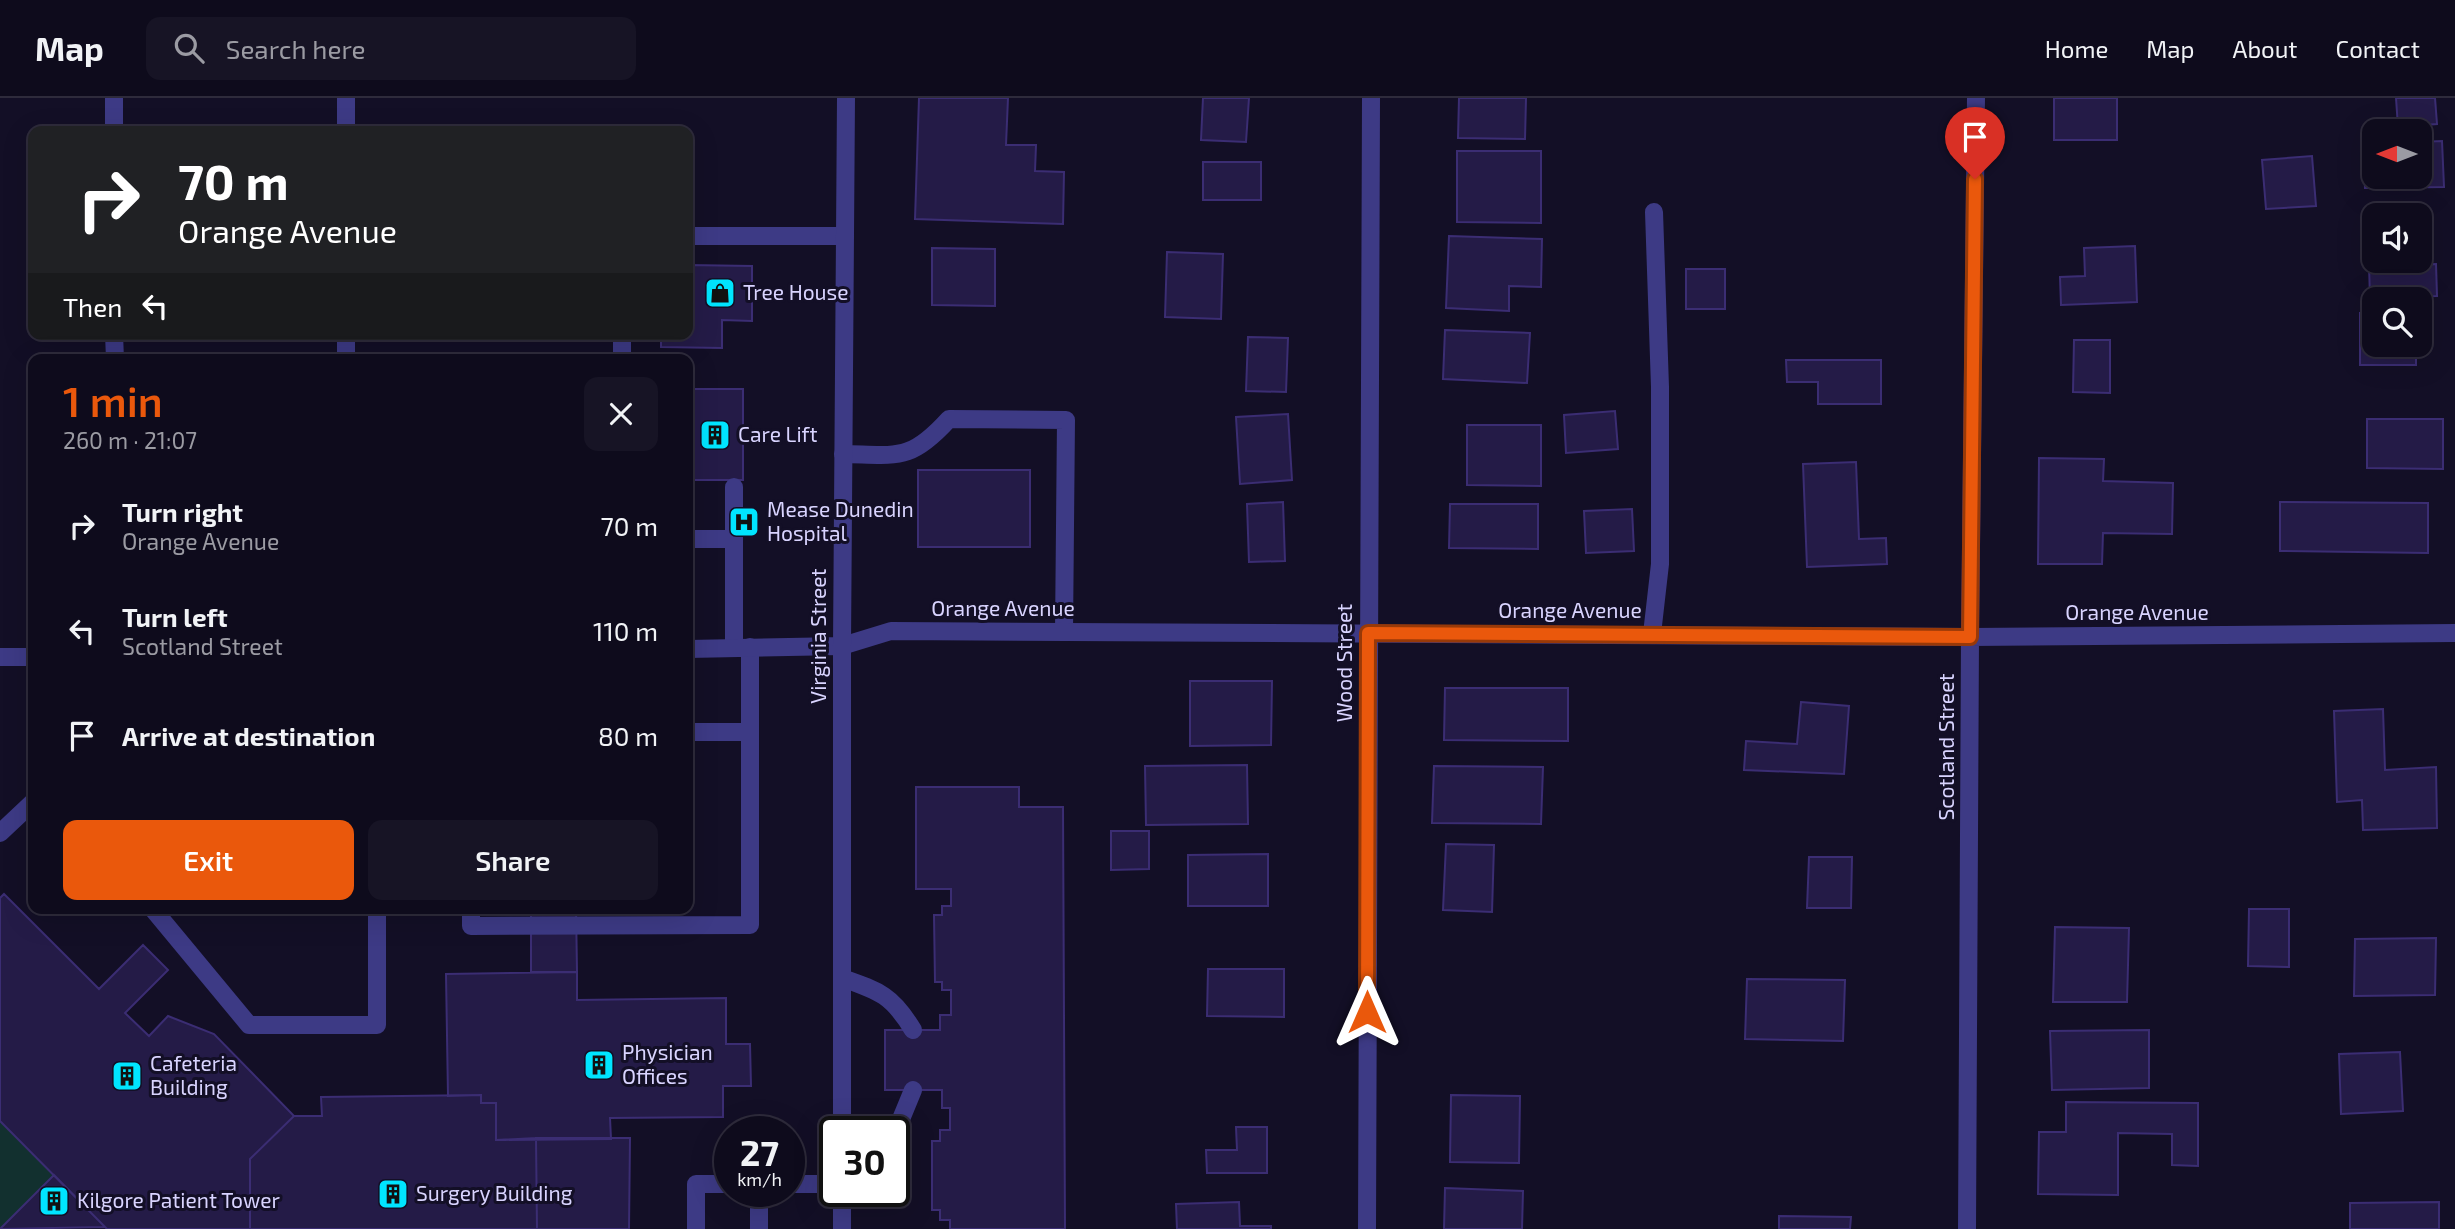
<!DOCTYPE html>
<meta charset="utf-8">
<style>
:root{--surface:#0e0b1c;--page:#171425;--text:#f1f3f6;--muted:#9b9ba3;--line:#2e2b3b;--accent:#ea580c}
body{margin:0;font-family:"Exo 2",sans-serif;background:var(--page);color:var(--text);height:100vh;display:flex;flex-direction:column;font-size:26px;white-space:nowrap}
*{box-sizing:border-box;margin:0}
p{font-size:23px;color:var(--muted)}
.icon{flex:none;width:38px;height:38px;fill:none;stroke:currentColor;stroke-width:2;stroke-linecap:round;stroke-linejoin:round}
.map{position:relative;flex:1;overflow:hidden}
.panel{position:absolute;left:28px;top:256px;width:665px;height:560px;display:flex;flex-direction:column;background:var(--surface);border-radius:14px;box-shadow:0 7px 28px #0002,0 0 0 2px var(--line)}
.panel>*{flex:none}
.top-card{position:absolute;left:28px;top:28px;width:665px;height:214px;border-radius:14px;box-shadow:0 7px 28px #0002,0 0 0 2px var(--line);background:#202124;color:#fff;overflow:hidden}
.needle{width:46px;rotate:270deg}
.controls{position:absolute;left:2362px;top:21px;display:grid;gap:14px}
.controls a{display:grid;place-items:center;width:70px;height:70px;border-radius:14px;background:var(--surface);box-shadow:0 7px 28px #0002,0 0 0 2px var(--line);font-size:35px}
.speed{position:absolute;left:714px;top:1018px;display:flex;gap:14px;font-size:35px;font-weight:700;text-align:center}
.speed>*{display:grid;place-content:center;width:91px;height:91px;border-radius:50%;background:var(--surface);box-shadow:0 7px 28px #0002,0 0 0 2px var(--line);line-height:1}
.speed small{font-size:18px;font-weight:400}
.speed .limit{border:4px solid #111;border-radius:10px;background:#fff;color:#111}
.pin{position:absolute;display:grid;place-items:center;width:60px;height:60px;color:#fff;margin:-72px -30px;border-radius:50% 50% 50% 0;rotate:-45deg;box-shadow:0 0 7px #0007}
.pin .icon{rotate:45deg}
.me{position:absolute;width:77px;margin:-38px;rotate:0deg;stroke-linejoin:round;filter:drop-shadow(0 0 5px #0008)}
.turn{display:flex;align-items:center;gap:24px;height:147px;padding:0 35px;font-size:32px}
.turn .icon{width:91px;height:91px;stroke-width:2.5}
.turn b{display:block;font-size:49px;line-height:60px}
.then{display:flex;align-items:center;height:66px;padding:0 35px;background:#0003;gap:14px;font-size:26px}
.round{display:grid;place-items:center;flex:none;width:74px;height:74px;border-radius:14px;background:var(--page)}
.overview{display:flex;align-items:center;justify-content:space-between;height:119px;padding:0 35px}
h1{font-size:42px;font-weight:600;line-height:52px;color:var(--accent)}
.button{display:flex;gap:14px;margin-top:auto;padding:14px 35px}
.button a{flex:1;height:80px;border-radius:14px;background:var(--accent);color:#fff;font-size:28px;font-weight:600;line-height:80px;text-align:center}
.button a+a{background:var(--page);color:var(--text)}
ul{padding:0;list-style:none}
li{display:flex;align-items:center;gap:21px;height:105px;padding:0 35px}
li div{flex:1}
li b{display:block;font-size:26px}
li em{font-style:normal}
header{display:flex;align-items:center;gap:42px;box-sizing:border-box;height:98px;padding:0 35px;background:var(--surface);border-bottom:2px solid var(--line)}
header strong{font-size:33px}
nav{display:flex;gap:38px;margin-inline-start:auto;font-size:24px}
.search{width:490px;height:63px;background:var(--page);display:flex;align-items:center;gap:18px;box-sizing:border-box;padding:0 24px;border-radius:14px;color:var(--muted);font-size:26px}
.map>svg:first-child{display:block}
.green{fill:#12302f}
.building{fill:#241b47;stroke:#3b2d73;stroke-width:2}
.lines{fill:none;stroke-linecap:round;stroke-linejoin:round}
.service{stroke:#3d3a85;stroke-width:18}
.minor{stroke:#3d3a85;stroke-width:18}
.tertiary{stroke:#3d3a85;stroke-width:18}
.route-casing{stroke:#983908;stroke-width:18}
.route{stroke:#ea580c;stroke-width:12}
.labels{text-anchor:middle;stroke-width:6;stroke-linejoin:round;paint-order:stroke}
.poi-label{font-size:21px;fill:#d9d4ff;stroke:#130f26;text-anchor:start}
.street-label{font-size:21px;fill:#d9d4ff;stroke:#130f26}
</style>
<header>
<strong>Map</strong>
<div class="search"><svg class="icon" aria-label="search" viewBox="0 0 24 24"><circle cx="10" cy="10" r="6"/><path d="M15 15l6 6"/></svg>Search here</div>
<nav><a>Home</a><a>Map</a><a>About</a><a>Contact</a></nav>
</header>
<div class="map">
<svg width="2455" height="1131" viewBox="0 0 2455 1131">
<rect width="100%" height="100%" fill="#130f26"/>
<path class="green" d="M0,1023L54,1077L0,1131Z"/>
<path class="building" d="M919,0H1008L1006,47H1036L1035,73L1064,74L1063,126L915,121Z
M1203,0H1249L1246,44L1201,42Z
M1459,0H1526L1525,41L1458,40Z
M2054,0H2117V42H2054Z
M2396,0H2435L2437,26L2398,29Z
M2442,43L2444,89L2365,90L2363,45H2375V79H2420V44Z
M1457,53H1541V125L1457,124Z
M2312,58L2316,108L2266,111L2262,62Z
M1203,64H1261V102H1203Z
M1449,138L1542,141L1541,189L1509,188V213L1446,210Z
M2135,148L2137,204L2061,207L2060,179L2085,178L2084,150Z
M932,150L995,151V208L932,207Z
M1167,154L1223,156L1221,221L1165,219Z
M2436,166L2437,198L2370,200L2369,167Z
M688,167L752,168V223L722,222V250L661,249V236H688Z
M1686,171H1725V211H1686Z
M2360,215H2375V247H2416V267H2360Z
M1445,232L1530,235L1527,285L1443,281Z
M1248,239L1288,240L1286,294L1246,293Z
M2074,242H2110V295L2073,294Z
M1786,262H1881V306H1818V284H1787Z
M688,291H743V382H688Z
M1615,313L1618,351L1566,355L1564,317Z
M1288,316L1292,382L1240,386L1236,319Z
M2367,321H2443V371L2367,370Z
M1467,327H1541V388L1467,387Z
M2039,360L2104,361L2103,383L2173,385L2172,436L2103,435L2102,466H2038Z
M1856,364L1859,441L1886,440L1887,466L1807,469L1803,366Z
M918,372H1030V449H918Z
M1283,404L1285,463L1249,464L1247,406Z
M2280,404L2428,405V455L2280,453Z
M1450,406H1538V451L1449,450Z
M1632,411L1634,453L1586,455L1584,413Z
M1190,583H1272L1271,647L1190,648Z
M1445,590H1568V643L1444,642Z
M1801,604L1849,608L1844,676L1744,672L1746,643L1797,646Z
M2383,611L2385,672L2436,669L2437,730L2363,732L2362,702L2337,704L2334,613Z
M1247,667L1248,726L1146,727L1145,668Z
M1434,668L1543,669L1541,726L1432,725Z
M916,689H1019V709H1063L1065,1131H950V1122H940V1112H932V1043H940V1032H950V1010H942V992H885V932H940V917H951V892H942V884H935L934,817H942V808H951V791H916Z
M1111,733H1149V771L1111,772Z
M1446,746L1494,747L1492,814L1443,812Z
M1268,756V808H1188V757Z
M1809,759H1852L1851,810H1807Z
M4,796L99,891L143,847L168,872L125,915L149,938L168,918L214,936L294,1018L250,1061V1131H107L0,1023V800Z
M531,810H576L577,874H531Z
M2249,811H2289V869L2248,868Z
M2055,829L2129,830L2127,904H2053Z
M2436,840L2435,897L2354,898L2355,841Z
M1208,871H1284V919L1207,918Z
M577,874V902L726,900V946H750L751,988H723V1019L610,1020L611,1041L496,1042V1005H481V997L448,998L446,876Z
M1747,881L1845,882L1843,943L1745,941Z
M2149,932V990L2052,992L2050,933Z
M2400,954L2403,1013L2341,1016L2339,956Z
M481,997V1005H496V1042L536,1040L537,1131H250V1061L294,1018H322L321,999Z
M1451,997L1520,998L1519,1065L1450,1064Z
M2066,1004L2198,1005V1068L2172,1067V1036L2118,1035V1097L2038,1096L2039,1034H2066Z
M1236,1029H1267V1075H1207L1206,1052H1237Z
M536,1040H630L629,1131H537Z
M54,1077L105,1129L0,1131Z
M1445,1090L1523,1093L1522,1131H1444Z
M1239,1104L1240,1128H1271V1131H1177L1176,1106Z
M2439,1104V1131H2350V1105Z
M1779,1118L1851,1119L1850,1131H1779Z"/>
<g class="lines">
<path class="service" d="M114,0V33
M346,0V33
M688,138H845
M114,236L115,261
M346,236V261
M622,261V236
M843,356C898,357 910,364 949,321L1066,322L1064,534
M734,389V550
M688,441H734
M1652,536L1660,466V289L1654,114
M688,634H750
M0,735L33,704
M152,810L249,927H377V810
M471,810V828L750,827V549
M842,880C879,893 892,897 913,932
M891,1034L899,1026L913,992
M789,1086H835
M759,1094V1131
M696,1131V1086H730"/>
<path class="minor" d="M688,551L842,548L891,533L1970,539L2455,535
M0,559H33
M1367,1131L1371,0
M1967,1131L1970,539L1976,0"/>
<path class="tertiary" d="M842,1034V548L846,0
M842,1094V1131"/>
</g>
<g class="lines">
<g class="route-casing">
<path id="route" d="M1367,914L1368,535L1970,539L1975,81"/>
</g>
<use href="#route" class="route"/>
</g>
<defs>
<g id="shop-square" transform="scale(1.575)"><rect x="-9" y="-9" width="18" height="18" rx="4" fill="#00e5ff" stroke="#130f26"/><path d="M-5-2.5h2.3a2.7 3.5 0 0 1 5.4 0H5L5.5 6h-11ZM-1.5-2.5h3a1.5 2.3 0 0 0-3 0Z" fill="#111"/></g>
<g id="building-square" transform="scale(1.575)"><rect x="-9" y="-9" width="18" height="18" rx="4" fill="#00e5ff" stroke="#130f26"/><path d="M-4-6H4V6H1V3H-1V6H-4ZM-2.5-4.3h1.7v1.8h-1.7ZM.8-4.3h1.7v1.8H.8ZM-2.5-1h1.7V.8h-1.7ZM.8-1h1.7V.8H.8Z" fill="#111"/></g>
<g id="hospital-square" transform="scale(1.575)"><rect x="-9" y="-9" width="18" height="18" rx="4" fill="#00e5ff" stroke="#130f26"/><path d="M-5-5h3v3.5h4V-5h3V5h-3V1.5h-4V5h-3Z" fill="#111"/></g>
</defs>
<g fill-rule="evenodd">
<use href="#shop-square" x="720" y="195"/>
<use href="#building-square" x="715" y="337"/>
<use href="#hospital-square" x="744" y="424"/>
<use href="#building-square" x="599" y="967"/>
<use href="#building-square" x="127" y="978"/>
<use href="#building-square" x="393" y="1096"/>
<use href="#building-square" x="54" y="1103"/>
</g>
<g class="labels">
<g class="poi-label">
<text x="743" y="202">Tree House</text>
<text x="738" y="344">Care Lift</text>
<text x="767" y="419">Mease Dunedin<tspan x="767" dy="24">Hospital</tspan></text>
<text x="622" y="962">Physician<tspan x="622" dy="24">Offices</tspan></text>
<text x="150" y="973">Cafeteria<tspan x="150" dy="24">Building</tspan></text>
<text x="416" y="1103">Surgery Building</text>
<text x="77" y="1110">Kilgore Patient Tower</text>
</g>
<g class="street-label">
<text x="1003" y="518">Orange Avenue</text>
<text x="1570" y="520">Orange Avenue</text>
<text x="2137" y="522">Orange Avenue</text>
<text transform="translate(819 538) rotate(-90)" y="7">Virginia Street</text>
<text transform="translate(1345 565) rotate(-90)" y="7">Wood Street</text>
<text transform="translate(1947 649) rotate(-90)" y="7">Scotland Street</text>
</g>
</g>
</svg>
<div class="controls">
<a><svg class="needle" viewBox="-14 -14 28 28"><path d="M0-13l5 13h-10z" fill="#e53935"/><path d="M0 13l5-13h-10z" fill="#9b9ba3"/></svg></a>
<a><svg class="icon" aria-label="sound" viewBox="0 0 24 24"><path d="M4 9h4l5-4v14l-5-4H4zM17 9q2 3 0 6"/></svg></a>
<a><svg class="icon" aria-label="search" viewBox="0 0 24 24"><circle cx="10" cy="10" r="6"/><path d="M15 15l6 6"/></svg></a>
</div>
<div class="speed"><div>27<small>km/h</small></div><div class="limit">30</div></div>
<div class="pin" style="left:1975px;top:81px;background:#d93025"><svg class="icon" aria-label="arrive" viewBox="0 0 24 24"><path d="M6 21V4h12l-3 4 3 4H6"/></svg></div>
<svg class="me" style="left:1367px;top:914px" viewBox="-20 -20 40 40"><path d="M0-17L14 15 0 8-14 15z" fill="#ea580c" stroke="#fff" stroke-width="4"/></svg>
<div class="top-card">
<div class="turn"><svg class="icon" aria-label="right" viewBox="0 0 24 24"><path d="M7 20v-9h11M14 6l5 5-5 5"/></svg><div><b>70 m</b>Orange Avenue</div></div>
<div class="then">Then<svg class="icon" aria-label="left" viewBox="0 0 24 24"><path d="M17 20v-9H6M10 6l-5 5 5 5"/></svg></div>
</div>
<section class="panel">
<div class="overview"><div><h1>1 min</h1><p>260 m · 21:07</p></div><a class="round"><svg class="icon" aria-label="close" viewBox="0 0 24 24"><path d="M6 6l12 12M18 6L6 18"/></svg></a></div>
<ul>
<li><svg class="icon" aria-label="right" viewBox="0 0 24 24"><path d="M7 20v-9h11M14 6l5 5-5 5"/></svg><div><b>Turn right</b><p>Orange Avenue</p></div><em>70 m</em></li>
<li><svg class="icon" aria-label="left" viewBox="0 0 24 24"><path d="M17 20v-9H6M10 6l-5 5 5 5"/></svg><div><b>Turn left</b><p>Scotland Street</p></div><em>110 m</em></li>
<li><svg class="icon" aria-label="arrive" viewBox="0 0 24 24"><path d="M6 21V4h12l-3 4 3 4H6"/></svg><div><b>Arrive at destination</b></div><em>80 m</em></li>
</ul>
<div class="button"><a>Exit</a><a>Share</a></div>
</section>
</div>
